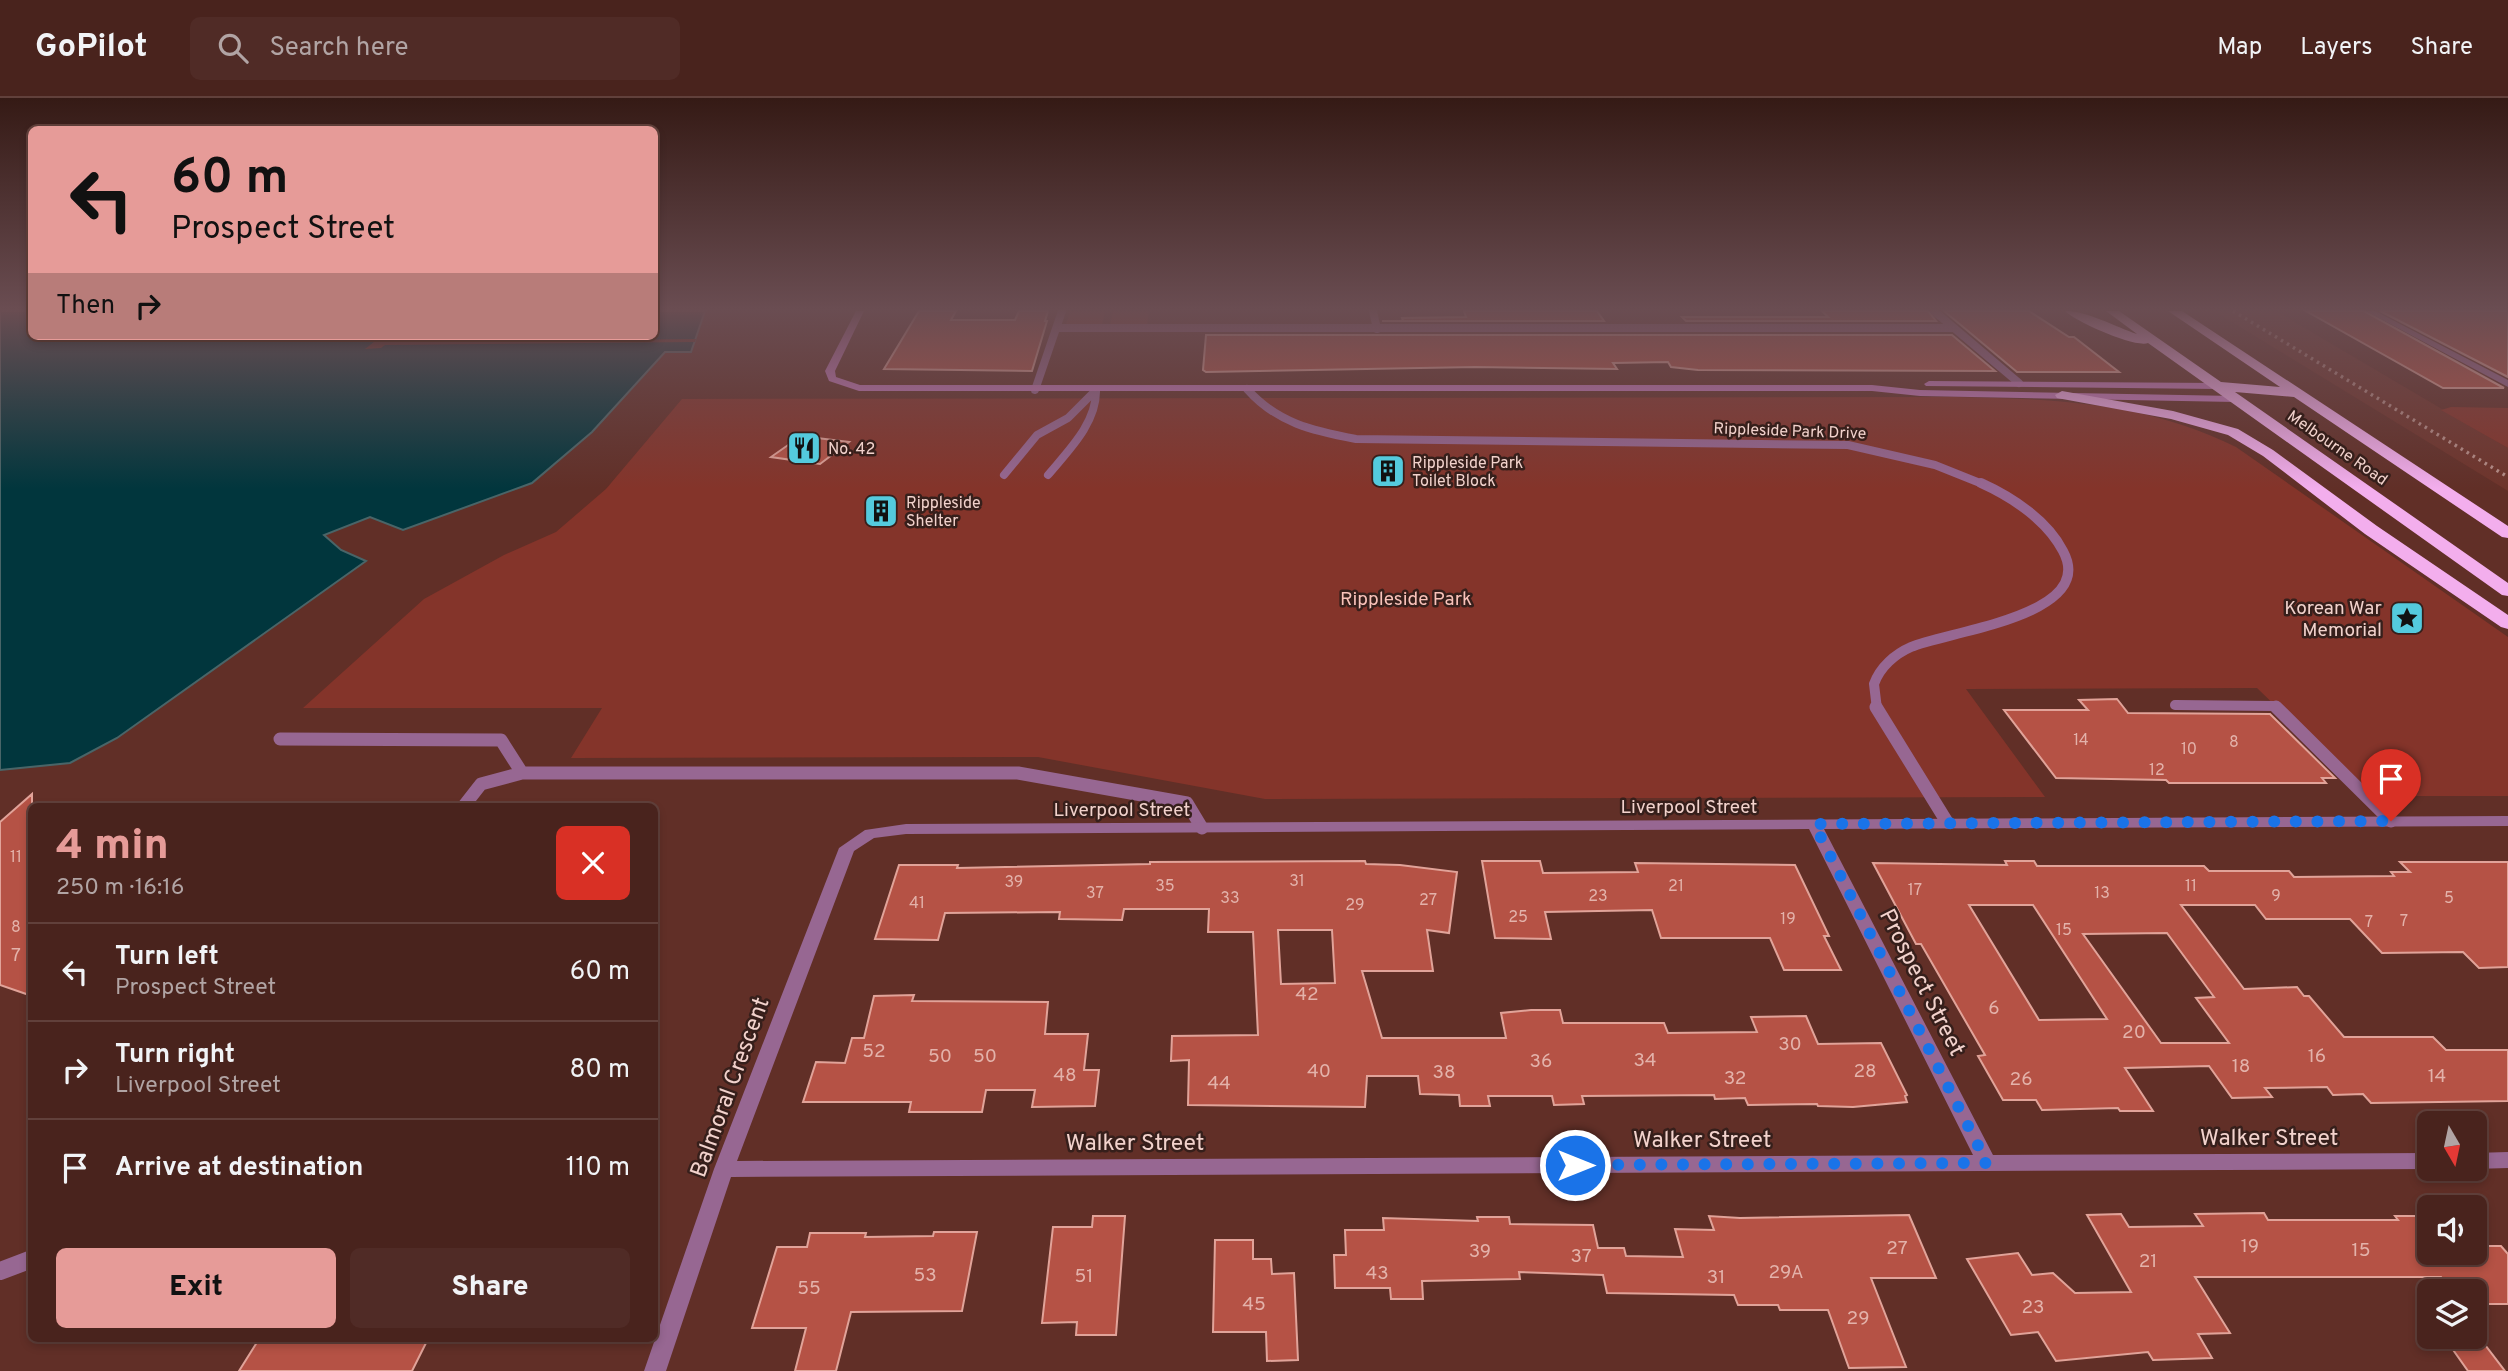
<!DOCTYPE html>
<meta charset="utf-8">
<style>
:root{--surface:#49231d;--page:#502b26;--text:#f1f3f6;--muted:#b1a4a4;--line:#61403b;--accent:#e69b98}
body{margin:0;font-family:Overpass,sans-serif;background:var(--page);color:var(--text);height:100vh;display:flex;flex-direction:column;font-size:26px;white-space:nowrap}
*{box-sizing:border-box;margin:0}
p{font-size:23px;color:var(--muted)}
.icon{flex:none;width:38px;height:38px;fill:none;stroke:currentColor;stroke-width:2;stroke-linecap:round;stroke-linejoin:round}
.map{position:relative;flex:1;overflow:hidden}
.details{position:absolute;left:28px;top:705px;width:630px;height:539px;display:flex;flex-direction:column;background:var(--surface);border-radius:10px;box-shadow:0 4px 10px #0003,0 0 0 2px var(--line)}
.details>*{flex:none}
.hud{position:absolute;left:28px;top:28px;width:630px;height:214px;border-radius:10px;box-shadow:0 4px 10px #0003,0 0 0 2px var(--line);background:#e69b98;color:#111;overflow:hidden}
.needle{width:46px;rotate:171deg}
.controls{position:absolute;left:2417px;top:1013px;display:grid;gap:14px}
.controls a{display:grid;place-items:center;width:70px;height:70px;border-radius:10px;background:var(--surface);box-shadow:0 4px 10px #0003,0 0 0 2px var(--line);font-size:35px}
.pin{position:absolute;display:grid;place-items:center;width:60px;height:60px;color:#fff;margin:-72px -30px;border-radius:50% 50% 50% 0;rotate:-45deg;box-shadow:0 0 7px #0007}
.pin .icon{rotate:45deg}
.me{position:absolute;width:77px;margin:-38px;rotate:90deg;stroke-linejoin:round;filter:drop-shadow(0 0 5px #0008)}
.turn{display:flex;align-items:center;gap:24px;height:147px;padding:0 28px;font-size:32px}
.turn .icon{width:91px;height:91px;stroke-width:2.5}
.turn b{display:block;font-size:49px;line-height:60px}
.then{display:flex;align-items:center;height:66px;padding:0 28px;background:#0003;gap:14px;font-size:26px}
.round{display:grid;place-items:center;flex:none;width:74px;height:74px;border-radius:10px;background:var(--page)}
.head{display:flex;align-items:center;justify-content:space-between;height:119px;padding:0 28px}
h1{font-size:42px;font-weight:800;line-height:52px;color:var(--accent)}
.cta{display:flex;gap:14px;margin-top:auto;padding:14px 28px}
.cta a{flex:1;height:80px;border-radius:10px;background:var(--accent);color:#111;font-size:28px;font-weight:800;line-height:80px;text-align:center}
.cta a+a{background:var(--page);color:var(--text)}
ul{padding:0;list-style:none}
li{display:flex;align-items:center;gap:21px;height:98px;padding:0 28px;border-top:2px solid var(--line)}
li div{flex:1}
li b{display:block;font-size:26px}
li em{font-style:normal}
header{display:flex;align-items:center;gap:42px;box-sizing:border-box;height:98px;padding:0 35px;background:var(--surface);border-bottom:2px solid var(--line)}
header strong{font-size:33px}
nav{display:flex;gap:38px;margin-inline-start:auto;font-size:24px}
.search{width:490px;height:63px;background:var(--page);display:flex;align-items:center;gap:18px;box-sizing:border-box;padding:0 24px;border-radius:10px;color:var(--muted);font-size:26px}
.map>svg:first-child{display:block}
.built{fill:#6e342b}
.green{fill:#84342a}
.water{fill:#01363d;stroke:#496568;stroke-width:2}
.pier{fill:#612f27}
.building{fill:#b55245;stroke:#e1a399;stroke-width:2;fill-rule:evenodd}
.lines{fill:none;stroke-linecap:round;stroke-linejoin:round}
.lane-far3{stroke:#976792;stroke-width:8}
.lane-far2{stroke:#976792;stroke-width:10}
.lane-far1{stroke:#976792;stroke-width:13}
.lane{stroke:#976792;stroke-width:18}
.street{fill:#976792;fill-rule:evenodd}
.secondary{fill:#c77bc1;fill-rule:evenodd}
.highway{fill:#f3aeed;fill-rule:evenodd}
.rail{stroke:#b68e88;stroke-width:3.5;stroke-dasharray:2.5 4.5;stroke-linecap:butt}
.route{stroke:#1a73e8;stroke-width:12;stroke-dasharray:0 21.6}
.labels{text-anchor:middle;stroke-width:5;stroke-linejoin:round;paint-order:stroke}
.far-street-label{font-size:16px;fill:#f2d2cc;stroke:#361f1b}
.far-poi-label{font-size:16px;fill:#f2d2cc;stroke:#361f1b;text-anchor:start}
.number-label{font-size:16px;fill:#e3b2aa}
.park-label{font-size:19px;fill:#f9c2b9;stroke:#361f1b}
.poi-label{font-size:19px;fill:#f2d2cc;stroke:#361f1b;text-anchor:end}
.street-label{font-size:19px;fill:#f2d2cc;stroke:#361f1b}
.near-number-label{font-size:19px;fill:#e3b2aa}
.near-street-label{font-size:23px;fill:#f2d2cc;stroke:#361f1b}
</style>
<header>
<strong>GoPilot</strong>
<div class="search"><svg class="icon" aria-label="search" viewBox="0 0 24 24"><circle cx="10" cy="10" r="6"/><path d="M15 15l6 6"/></svg>Search here</div>
<nav><a>Map</a><a>Layers</a><a>Share</a></nav>
</header>
<div class="map">
<svg width="2508" height="1273" viewBox="0 0 2508 1273">
<rect width="100%" height="100%" fill="#612f27"/>
<path class="built" d="M2214,213H2276L2508,350V393Z"/>
<path class="green" d="M1070,213H1105L1102,227H1066Z
M1113,213H1149L1147,227H1110Z
M1956,299C2057,301 2144,304 2236,349L2508,539V698H2369L2257,590L1966,591L2045,699L1265,701L1038,659L571,660L602,610H303L424,501L504,457L556,434L606,391L682,301Z
M2451,309L2508,310V350L2441,312Z"/>
<path class="water" d="M0,213H31L32,238H654L655,213H705L691,254H665L592,334L532,385L403,432L370,419L324,437L341,452L366,463L117,640L70,665L0,672Z"/>
<path class="pier" d="M379,240H395L391,244L696,241L695,244L385,247L381,250L365,251Z"/>
<path class="building" d="M919,213H956L951,222H1015L1019,213H1048L1045,223H1047L1032,273L884,271Z
M1464,213H1597L1604,223H1382H1403L1402,220L1466,219Z
M1822,213H1928L1936,223H1686L1682,219H1828Z
M1944,213H2029L2069,239H2074L2119,274H2017Z
M2306,213H2364L2504,290H2443Z
M2380,213H2508V279Z
M1206,237H1952L1995,273L1698,272L1671,269L1668,264L1613,265L1617,271L1475,269L1206,274L1203,272Z
M801,338L849,344L820,366L771,359Z
M2117,601L2128,615L2270,616L2335,680H2322L2326,685H2169L2166,682L2056,680L2004,612H2088L2079,602Z
M32,696V898L0,887V724Z
M1365,763L1366,766L1400,767L1457,774L1449,835L1427,832L1433,873H1362L1382,940H1506L1501,915L1531,912H1560L1563,925H1664L1668,935L1757,934L1751,919L1806,918L1818,946L1881,945L1907,997L1905,998L1907,1004L1853,1009L1818,1008L1817,1006L1748,1007L1745,1000L1715,1001L1714,997L1582,998L1584,1006L1554,1007L1552,998H1488L1490,1008H1460L1459,997L1420,996L1418,978H1367L1365,1009L1188,1007L1189,962L1171,963L1172,938L1258,937L1253,834H1208L1209,811H1124L1122,822L1059,821L1060,814L945,815L938,842L875,841L899,767H958L957,770L1150,766V764ZM1278,832H1332L1335,885L1281,886Z
M1482,763H1540L1543,775L1638,774L1635,765L1795,767L1829,838H1824L1841,872H1784L1770,840H1661L1652,812L1545,814L1551,841L1495,840Z
M2005,763H2034L2037,768H2204L2209,773H2289L2294,779L2394,778L2391,774H2410L2400,764H2508V869L2479,870L2463,854L2382,855L2350,821H2266L2255,807H2181L2244,891L2297,889L2304,898H2309L2344,939H2433L2446,952H2508V1003L2371,1005L2363,996L2333,997L2327,989L2265,990L2272,999L2232,1000L2209,968L2125,970L2153,1013H2120L2118,1010L2042,1012L2036,1002H2003L1978,958L1985,957L1921,846H1916L1873,765L2007,767ZM1969,807H2033L2107,921L2039,922ZM2167,835L2214,899L2196,900L2229,945H2161L2083,836Z
M914,897L912,903L1048,904L1045,936H1088L1084,972H1099L1095,1008L1032,1009L1035,992H986L982,1014H909L911,1004H803L816,964L845,965L852,940H864L874,898Z
M2264,1115L2268,1122H2398L2395,1118H2429V1155H2474V1137L2483,1148H2501L2508,1156V1206H2474V1194H2453L2441,1179H2195L2230,1235L2198,1236L2212,1260L2153,1262L2148,1254L2056,1263L2038,1234L2011,1237L1967,1161L2018,1155L2032,1177L2053,1175L2075,1195L2131,1194L2087,1117L2121,1116L2129,1129L2203,1128L2195,1116Z
M1909,1117L1936,1180H1871L1906,1269L1849,1270L1828,1212H1780L1778,1207H1738L1734,1197L1607,1195L1603,1177L1519,1174L1520,1181L1422,1183L1423,1201H1391L1390,1190H1335L1334,1157H1346L1345,1132H1384L1383,1120L1478,1123L1477,1119H1509L1510,1126L1593,1127L1598,1150H1624L1626,1158L1683,1159L1675,1131L1714,1132L1709,1118L1740,1120Z
M1093,1118H1125L1116,1237H1076L1077,1224L1042,1225L1053,1129H1092Z
M934,1134H977L962,1213L851,1214L836,1273H795L806,1230H752L777,1149H807L810,1135H866L865,1139L933,1138Z
M1215,1142H1253V1161H1271L1272,1176L1294,1175L1298,1262L1267,1263L1266,1234H1213Z
M2444,1239H2479L2505,1273H2468Z
M259,1241H428L412,1273H239Z"/>
<g class="lines">
<path class="lane-far3" d="M1373,213L1377,231
M1934,213L2019,285
M1057,230H1954
M1247,291C1277,325 1313,333 1356,341L1848,347L1935,367L1985,387
M1035,292L1062,213
M1004,377L1037,337L1068,320L1096,292
M1048,377C1068,353 1097,325 1096,292"/>
<path class="lane-far2" d="M2175,607L2275,608L2278,611
M1877,611L1874,586C1880,569 1895,556 1911,549C1948,533 2098,518 2063,453C2047,422 2012,399 1981,385"/>
<path class="lane-far1" d="M1876,609L1947,724
M2276,609L2391,723
M280,641L501,642L522,675
M463,709L481,686L522,675H1018L1187,705L1202,730"/>
<path class="lane" d="M0,1173L32,1161"/>
<path class="street" d="M2366,213H2375L2508,282V289Z
M2508,718V728L1824,731L1993,1057L2429,1055V1071L731,1079L666,1273H644L714,1071L839,750L865,732L906,726ZM1809,731L1973,1057L737,1063L854,753L874,740L906,736Z
M2508,1054V1070L2474,1071H2473L2474,1055Z"/>
<path class="secondary" d="M856,213H864L835,273L836,279L860,287H1872L1920,292L2236,298L2241,301L2236,304L1920,298L1872,293H859L829,283L825,273Z
M1929,283L2218,285L2223,288L2218,291L1926,288L1924,286Z"/>
<path class="highway" d="M2065,213C2085,212 2116,229 2137,236L2106,213H2119L2221,284L2280,289L2168,213H2182L2508,428V440L2502,439L2294,299L2235,294L2508,485V498L2502,497L2148,245C2135,250 2076,224 2065,213Z
M2062,293L2173,313L2238,331L2273,352L2377,428L2508,517V531L2501,529L2365,436L2263,358L2228,337L2171,321L2057,300L2055,297Z"/>
<path class="rail" d="M2233,213L2508,379"/>
</g>
<linearGradient id="sky" x2="0" y2="1"><stop stop-color="#351a15"/><stop offset="0.54" stop-color="#6a4d52"/><stop offset="1" stop-color="#6a4d52" stop-opacity="0"/></linearGradient>
<rect width="2508" height="391" fill="url(#sky)"/>
<g class="lines">
<path class="route" d="M1575,1067L1987,1065L1814,726L2391,723"/>
</g>
<defs>
<g id="restaurant-square" transform="scale(1.75)"><rect x="-9" y="-9" width="18" height="18" rx="4" fill="#54cadd" stroke="#361f1b"/><path d="M-5-6h1v4h1v-4h1v4h1v-4h1v5L-1.5 .5V6h-2V.5L-5-1ZM5-6V6H3V1.5H1.5Q1.5-4 5-6Z" fill="#111"/></g>
<g id="building-square" transform="scale(1.75)"><rect x="-9" y="-9" width="18" height="18" rx="4" fill="#54cadd" stroke="#361f1b"/><path d="M-4-6H4V6H1V3H-1V6H-4ZM-2.5-4.3h1.7v1.8h-1.7ZM.8-4.3h1.7v1.8H.8ZM-2.5-1h1.7V.8h-1.7ZM.8-1h1.7V.8H.8Z" fill="#111"/></g>
<g id="sight-square" transform="scale(1.75)"><rect x="-9" y="-9" width="18" height="18" rx="4" fill="#54cadd" stroke="#361f1b"/><path d="M0-6L1.8-2.2L6-1.7L2.9 1.2L3.7 5.4L0 3.3L-3.7 5.4L-2.9 1.2L-6-1.7L-1.8-2.2Z" fill="#111"/></g>
</defs>
<g fill-rule="evenodd">
<use href="#restaurant-square" x="804" y="350"/>
<use href="#building-square" x="1388" y="373"/>
<use href="#building-square" x="881" y="413"/>
<use href="#sight-square" x="2407" y="520"/>
</g>
<g class="labels">
<g class="far-street-label">
<text transform="translate(1790 332) rotate(2)" y="6">Rippleside Park Drive</text>
<text transform="translate(2338 349) rotate(35)" y="6">Melbourne Road</text>
</g>
<g class="far-poi-label">
<text x="828" y="356">No. 42</text>
<text x="1412" y="370">Rippleside Park<tspan x="1412" dy="18">Toilet Block</tspan></text>
<text x="906" y="410">Rippleside<tspan x="906" dy="18">Shelter</tspan></text>
</g>
<g class="number-label">
<text x="2081" y="647">14</text>
<text x="2234" y="649">8</text>
<text x="2189" y="656">10</text>
<text x="2157" y="677">12</text>
<text x="16" y="764">11</text>
<text x="1297" y="788">31</text>
<text x="1014" y="789">39</text>
<text x="1165" y="793">35</text>
<text x="1676" y="793">21</text>
<text x="2191" y="793">11</text>
<text x="1915" y="797">17</text>
<text x="1095" y="800">37</text>
<text x="2102" y="800">13</text>
<text x="1598" y="803">23</text>
<text x="2276" y="803">9</text>
<text x="1230" y="805">33</text>
<text x="2449" y="805">5</text>
<text x="1428" y="807">27</text>
<text x="917" y="810">41</text>
<text x="1355" y="812">29</text>
<text x="1518" y="824">25</text>
<text x="1788" y="826">19</text>
<text x="2404" y="828">7</text>
<text x="2369" y="829">7</text>
<text x="16" y="834">8</text>
<text x="2064" y="837">15</text>
</g>
<g class="park-label">
<text x="1406" y="507">Rippleside Park</text>
</g>
<g class="poi-label">
<text x="2382" y="516">Korean War<tspan x="2382" dy="22">Memorial</tspan></text>
</g>
<g class="street-label">
<text x="1689" y="715">Liverpool Street</text>
<text x="1122" y="718">Liverpool Street</text>
</g>
<g class="near-number-label">
<text x="16" y="863">7</text>
<text x="1307" y="902">42</text>
<text x="1994" y="916">6</text>
<text x="2134" y="940">20</text>
<text x="1790" y="952">30</text>
<text x="874" y="959">52</text>
<text x="940" y="964">50</text>
<text x="985" y="964">50</text>
<text x="2317" y="964">16</text>
<text x="1645" y="968">34</text>
<text x="1541" y="969">36</text>
<text x="2241" y="974">18</text>
<text x="1319" y="979">40</text>
<text x="1865" y="979">28</text>
<text x="1444" y="980">38</text>
<text x="1065" y="983">48</text>
<text x="2437" y="984">14</text>
<text x="1735" y="986">32</text>
<text x="2021" y="987">26</text>
<text x="1219" y="991">44</text>
<text x="2250" y="1154">19</text>
<text x="1897" y="1156">27</text>
<text x="2361" y="1158">15</text>
<text x="1480" y="1159">39</text>
<text x="1581" y="1164">37</text>
<text x="2148" y="1169">21</text>
<text x="1786" y="1180">29A</text>
<text x="1377" y="1181">43</text>
<text x="925" y="1183">53</text>
<text x="1084" y="1184">51</text>
<text x="1716" y="1185">31</text>
<text x="809" y="1196">55</text>
<text x="1254" y="1212">45</text>
<text x="2033" y="1215">23</text>
<text x="1858" y="1226">29</text>
</g>
<g class="near-street-label">
<text transform="translate(1923 884) rotate(63)" y="8">Prospect Street</text>
<text transform="translate(729 989) rotate(-70)" y="8">Balmoral Crescent</text>
<text x="2269" y="1047">Walker Street</text>
<text x="1702" y="1049">Walker Street</text>
<text x="1135" y="1052">Walker Street</text>
</g>
</g>
</svg>
<div class="controls">
<a><svg class="needle" viewBox="-14 -14 28 28"><path d="M0-13l5 13h-10z" fill="#e53935"/><path d="M0 13l5-13h-10z" fill="#b1a4a4"/></svg></a>
<a><svg class="icon" aria-label="sound" viewBox="0 0 24 24"><path d="M4 9h4l5-4v14l-5-4H4zM17 9q2 3 0 6"/></svg></a>
<a><svg class="icon" aria-label="layers" viewBox="0 0 24 24"><path d="M12 4l9 5-9 5-9-5zM3 14l9 5 9-5"/></svg></a>
</div>
<div class="pin" style="left:2391px;top:723px;background:#d93025"><svg class="icon" aria-label="arrive" viewBox="0 0 24 24"><path d="M6 21V4h12l-3 4 3 4H6"/></svg></div>
<svg class="me" style="left:1575px;top:1067px" viewBox="-20 -20 40 40"><circle r="17" fill="#1a73e8" stroke="#fff" stroke-width="3"/><path d="M0-11L8 9 0 5-8 9z" fill="#fff"/></svg>
<div class="hud">
<div class="turn"><svg class="icon" aria-label="left" viewBox="0 0 24 24"><path d="M17 20v-9H6M10 6l-5 5 5 5"/></svg><div><b>60 m</b>Prospect Street</div></div>
<div class="then">Then<svg class="icon" aria-label="right" viewBox="0 0 24 24"><path d="M7 20v-9h11M14 6l5 5-5 5"/></svg></div>
</div>
<section class="details">
<div class="head"><div><h1>4 min</h1><p>250 m · 16:16</p></div><a class="round" style="background:#d93025;color:#fff"><svg class="icon" aria-label="close" viewBox="0 0 24 24"><path d="M6 6l12 12M18 6L6 18"/></svg></a></div>
<ul>
<li><svg class="icon" aria-label="left" viewBox="0 0 24 24"><path d="M17 20v-9H6M10 6l-5 5 5 5"/></svg><div><b>Turn left</b><p>Prospect Street</p></div><em>60 m</em></li>
<li><svg class="icon" aria-label="right" viewBox="0 0 24 24"><path d="M7 20v-9h11M14 6l5 5-5 5"/></svg><div><b>Turn right</b><p>Liverpool Street</p></div><em>80 m</em></li>
<li><svg class="icon" aria-label="arrive" viewBox="0 0 24 24"><path d="M6 21V4h12l-3 4 3 4H6"/></svg><div><b>Arrive at destination</b></div><em>110 m</em></li>
</ul>
<div class="cta"><a>Exit</a><a>Share</a></div>
</section>
</div>
